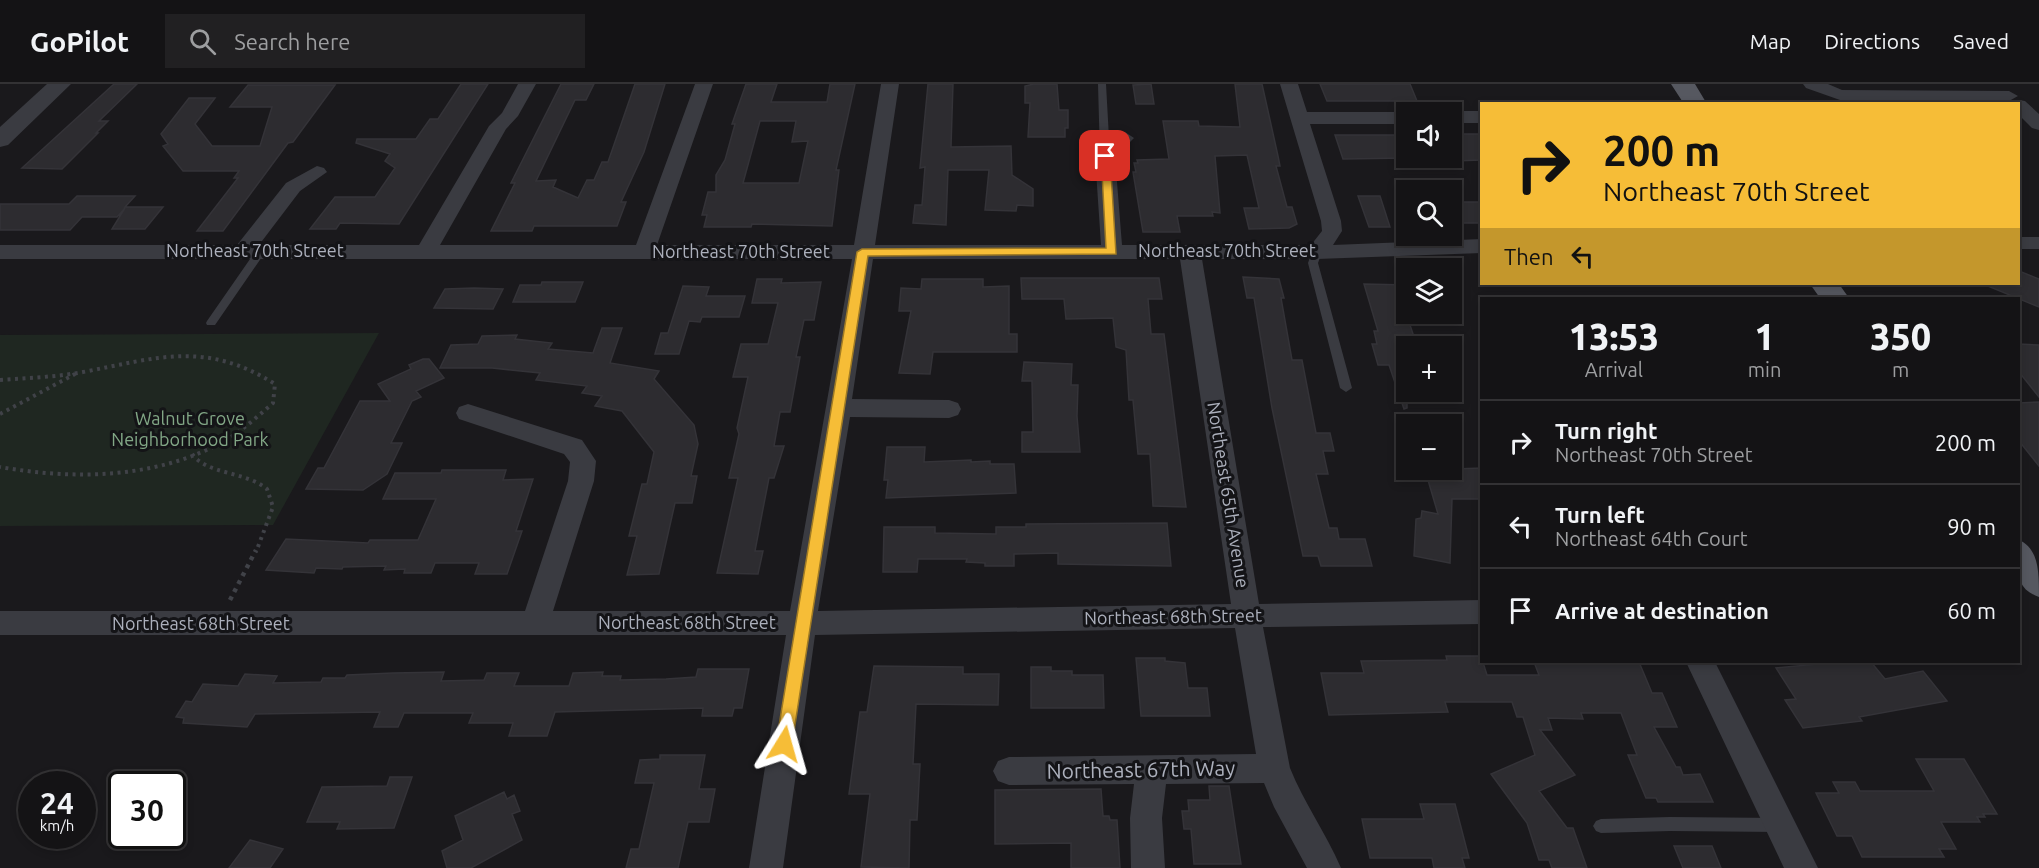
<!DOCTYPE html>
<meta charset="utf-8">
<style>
:root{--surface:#141315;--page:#212022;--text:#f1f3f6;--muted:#9d9ea0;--line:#333234}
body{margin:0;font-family:Ubuntu,sans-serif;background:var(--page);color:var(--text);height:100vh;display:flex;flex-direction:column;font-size:22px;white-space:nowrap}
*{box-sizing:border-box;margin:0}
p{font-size:20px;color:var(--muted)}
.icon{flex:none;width:33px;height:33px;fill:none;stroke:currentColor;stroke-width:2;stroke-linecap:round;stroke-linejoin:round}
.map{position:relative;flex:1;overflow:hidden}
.side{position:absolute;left:1480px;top:213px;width:540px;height:366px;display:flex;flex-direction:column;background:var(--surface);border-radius:0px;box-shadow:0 3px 9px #0003,0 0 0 2px var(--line)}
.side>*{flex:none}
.hud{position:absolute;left:1480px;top:18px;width:540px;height:183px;border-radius:0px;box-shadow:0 3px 9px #0003,0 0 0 2px var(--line);background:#f6bd37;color:#111;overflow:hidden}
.fabs{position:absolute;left:1396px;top:18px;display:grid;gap:12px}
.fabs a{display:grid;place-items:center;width:66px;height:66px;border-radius:0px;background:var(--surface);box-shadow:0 3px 9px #0003,0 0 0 2px var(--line);font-size:30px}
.speed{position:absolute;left:18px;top:687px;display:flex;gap:12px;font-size:30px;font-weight:700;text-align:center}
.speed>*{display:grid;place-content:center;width:78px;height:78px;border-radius:50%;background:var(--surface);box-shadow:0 3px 9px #0003,0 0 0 2px var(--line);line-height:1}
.speed small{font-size:15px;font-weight:400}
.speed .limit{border:3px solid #111;border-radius:9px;background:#fff;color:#111}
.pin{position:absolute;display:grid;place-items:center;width:51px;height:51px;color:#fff;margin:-26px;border-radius:12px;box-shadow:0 3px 9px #0006}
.me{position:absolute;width:66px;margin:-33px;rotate:8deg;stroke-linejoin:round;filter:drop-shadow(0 0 4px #0008)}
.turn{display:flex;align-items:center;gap:21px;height:126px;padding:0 24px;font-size:27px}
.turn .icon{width:78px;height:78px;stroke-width:2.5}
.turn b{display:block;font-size:42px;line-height:51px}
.then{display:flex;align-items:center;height:57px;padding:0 24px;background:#0003;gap:12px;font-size:22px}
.eta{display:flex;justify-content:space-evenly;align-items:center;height:102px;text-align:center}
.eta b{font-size:36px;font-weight:800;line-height:42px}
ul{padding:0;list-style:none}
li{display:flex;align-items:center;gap:18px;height:84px;padding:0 24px;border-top:2px solid var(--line)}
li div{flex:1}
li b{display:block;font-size:22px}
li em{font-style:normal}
header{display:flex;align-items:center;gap:36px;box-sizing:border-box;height:84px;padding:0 30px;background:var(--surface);border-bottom:2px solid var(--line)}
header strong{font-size:28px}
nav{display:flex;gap:33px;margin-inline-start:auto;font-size:21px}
.search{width:420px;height:54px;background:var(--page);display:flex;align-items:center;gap:15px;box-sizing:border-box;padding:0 21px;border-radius:0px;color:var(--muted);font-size:22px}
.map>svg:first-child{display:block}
.green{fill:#1f2721}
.building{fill:#2d2c30;stroke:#343338;stroke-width:1.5;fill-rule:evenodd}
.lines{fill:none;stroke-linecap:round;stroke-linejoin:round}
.path-far1{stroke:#404248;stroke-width:4;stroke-dasharray:3 4.5;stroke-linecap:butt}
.path{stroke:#404248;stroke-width:4.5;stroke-dasharray:4 5;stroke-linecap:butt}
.service{fill:#3a3b41;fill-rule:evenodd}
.minor{fill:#3a3b41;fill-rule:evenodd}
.tertiary{fill:#3a3b41;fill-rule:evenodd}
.primary{fill:#565860;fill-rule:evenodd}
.route{fill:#f6bd37;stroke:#a07b24;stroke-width:1.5}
.labels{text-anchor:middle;stroke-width:6;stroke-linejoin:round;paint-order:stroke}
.street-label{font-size:18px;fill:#acb0bc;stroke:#141417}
.park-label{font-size:18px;fill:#82a786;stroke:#141417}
.near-street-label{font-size:21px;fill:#acb0bc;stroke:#141417}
</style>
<header>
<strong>GoPilot</strong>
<div class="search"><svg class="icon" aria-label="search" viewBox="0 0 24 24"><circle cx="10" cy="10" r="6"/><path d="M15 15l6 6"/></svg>Search here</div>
<nav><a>Map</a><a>Directions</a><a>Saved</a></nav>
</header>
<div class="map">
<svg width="2039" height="784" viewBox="0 0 2039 784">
<rect width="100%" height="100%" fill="#1a191c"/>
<path class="green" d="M379,249L273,441L0,442V251Z"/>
<path class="building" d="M114,0H137L99,37H108L96,49H98L62,85L22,84Z
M461,0H488L399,140L340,139L336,145H310L335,113H375L395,84L385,77L390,70L356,59L357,55H416L430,35H438Z
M561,0H594L586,16H575L536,97L556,96L553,103L578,114L587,96H594L602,78H608L635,0H665L644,68L621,118H626L617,142H534L532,147H491L515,99H511Z
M746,0H777L771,18H827L830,0H855L836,86H839L832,142L752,140L751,143H704L707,131H702L708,108H716V91L725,76L735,40H732ZM760,37H796L792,58L808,57L799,99H743Z
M928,0H953L951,63L1011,62L1012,91L1033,105V122L1017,121L1016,127L985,126L989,86H948L946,141L913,139L915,121H922L925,83L920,84Z
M1034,0H1057L1059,26H1068V44H1065V53H1028L1030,19H1025V2Z
M1151,0L1154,20H1136L1133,1Z
M1235,0H1262L1278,72L1280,82H1276L1287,123H1292L1297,140L1289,144L1249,145L1244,124H1259L1247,71L1215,72L1220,129L1212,128L1213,132H1177L1180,148H1143L1133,88H1136L1134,79H1138L1137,76L1169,75L1163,37H1198L1199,42L1240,43Z
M1320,0H1410L1417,17H1327Z
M248,1H335L293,58L288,59L223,147H197L238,94H234L239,87H183L163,62L168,60L161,50L189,14H215L195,40L212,62H260L272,23H230Z
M1452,50H1482V76L1452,77Z
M1335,51H1407V74L1343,75Z
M77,112H135L125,123H163L145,145H112L125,124L117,133H82L70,146H0V120H69Z
M1358,112H1380L1390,143H1369Z
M1452,118H1482V139H1452Z
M2019,187L2039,195V223L1983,200H2019Z
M1243,193L1279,195L1284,214H1281L1292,276H1302L1316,349H1330L1334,367H1323L1328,390H1316L1329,444H1337L1339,455H1365L1372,482H1321L1318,472H1303L1272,324L1254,214H1247Z
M1021,194H1159L1162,215H1148L1151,250H1164L1186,423L1153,422L1150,370H1138L1133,316H1129L1126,266L1116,263L1113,234L1066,235L1064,215H1022Z
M757,195H782L781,199L821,198L814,236H804L796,273H800L790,328H780L774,362H784L774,394H769L762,430L755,467H763L758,490L717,489L738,394H729L739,350L737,344L748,293H733L741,260H768L778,219H752Z
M922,195H983V203L1009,202V250H1017V268H933L930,290L899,289L911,227H899L901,204L921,205Z
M542,198H583L575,218H513L520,201H541Z
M1364,200L1407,201V232L1417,262H1407V324L1404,325L1389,281H1378L1372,260H1377L1374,247H1378Z
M683,202L709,203L706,212H745L739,233H702L700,238L689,237L679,270H655L661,249H668Z
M474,204L503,205L493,225L434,224L445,205Z
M602,244H622L610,279L659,287L654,295L694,341L698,360L691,392H697L692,419H675L659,490L627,491L637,452H629L642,400H647L654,368L622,327L595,322L602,312L582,309L587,302L536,296L540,289L492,284H440L451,261L478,260L482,252L517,251L515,255L552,259L548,265L593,269Z
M2019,260L2039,261V313L2019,288Z
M423,275H429L444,294L416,307L421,313L412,317L391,359H402L387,390L363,406L306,405L318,384H324L360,317H390L378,300L411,285L409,281Z
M1024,278L1072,280L1071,301H1078L1077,332L1080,368H1022V348H1033L1032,297H1022Z
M2039,318V382L2019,357V319Z
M887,363H925L924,378L971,376V378L990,377V380H1014L1016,409L886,414L888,396H884Z
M1482,384V415H1452L1450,479L1414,472L1416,435L1421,434L1422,427L1438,430L1425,386Z
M442,386H506L503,396L533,395L516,447H522L507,490H475L479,479H435L431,489H404L405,485L384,486L386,482L343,483L342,485L316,484L314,489L266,486L286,455L368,459L370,456H418L436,415H383L395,389H441Z
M1167,439L1171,482L1058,480V469L1014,470V482H985V479L966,478L967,475H918L917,488H883L884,443H935V449L996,450V443H1026V440Z
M1446,572H1481L1487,591H1539L1534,578H1639L1652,609H1662L1677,643H1654L1676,683H1680L1683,691L1700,690L1713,718H1658L1656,714H1646L1628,671H1637L1621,629H1581L1583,635L1548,634L1552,646H1540L1575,691L1539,707L1567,744H1573L1587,784H1552L1549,776H1539L1527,739L1491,690L1535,671L1523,633H1517L1512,618H1445L1448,628L1329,631L1321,589H1364L1361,577L1447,576Z
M1136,574H1165V577L1185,579L1188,604H1207L1210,632H1141Z
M1839,578H1871L1885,595L1923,587L1947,617L1859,633L1862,637L1803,644L1785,616L1796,615L1776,584Z
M874,582L963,583V590H999L998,621L916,620L913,680H920L917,736H910L909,784L861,783L870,710H849L860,628H867Z
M1031,583H1051V587H1072V591H1103L1104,624H1031Z
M698,585H749L742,624H734L732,632H702L703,624L555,628L547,652H509L513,639H469L473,629H404L398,643H374L380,628L255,630L247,643L183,639L184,634L176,633L186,617L192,618L203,600L238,602L245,590L277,592L273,599L321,598L323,594H345L347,591L393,589L444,588L441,597L484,596L487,589H519L514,602H569L573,589L603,588L602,592H621L620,596L666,595L696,593Z
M660,671H705L699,705H715L709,738H688L678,784H626L631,765H639L654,699H635L640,676L660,675Z
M1916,675H1964L1997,730H1983L1985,733H1977L1980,738H1941L1956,765H1939L1944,773H1862L1852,752H1837L1816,709H1839L1833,698H1855L1860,707H1934Z
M390,693H412L394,744L337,745L340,738H307L322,703L387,702Z
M1209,702H1229L1241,780H1194L1191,745H1184L1182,727H1189L1188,716H1210Z
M1101,705L1103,732H1109L1110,736H1117L1120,784H1071V759L995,760V706Z
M504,708L507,715L514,711L520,727L512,730L522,756L471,784H447L442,767L463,756L455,732Z
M1420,720H1455L1469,774H1462L1465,784H1434L1432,774H1370L1362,735H1424Z
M250,756L283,765L270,784H229Z
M1674,762H1712L1721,784H1683Z"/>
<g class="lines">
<path class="path-far1" d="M0,296C28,294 56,293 83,288C157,274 205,256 275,300L273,319C258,332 243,346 226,356C158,395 75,396 0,383
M0,330L75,290
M192,370C208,391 245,387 267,405L273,423L256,468"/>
<path class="path" d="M230,516L256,466"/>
<path class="service" d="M1098,0H1106L1110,72L1105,75L1100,72Z
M261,164L266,167L215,241H207L206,239L207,237L257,165Z
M1317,165L1322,168L1318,179L1352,304L1346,308L1340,304L1308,179L1312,168Z
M1670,733L1780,734L1785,736L1788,741L1785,746L1780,748L1670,747L1601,749L1596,747L1593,742L1596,737L1601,735Z"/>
<path class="minor" d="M518,0H536L518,32L506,45L440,161H636L695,0H713L657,161H854L881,0H899L875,161H1101L1095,72L1118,50L1125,48L1134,54L1115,73L1122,161H1311L1322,147L1321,137L1280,0H1298L1307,28H1407V40H1310L1341,137L1342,147L1333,161L1482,155V169L1317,175H1202L1259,520L1482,516V540L1263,543L1290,684C1304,719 1326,749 1341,784H1307L1274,723L1264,699L1166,700L1162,734L1165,784H1131L1130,734L1134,700L1009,701L998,697L993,687L998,677L1009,673L1256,670L1235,544L815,551L783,784H749L786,551H0V527H525L568,397L570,378L564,370L459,335L456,329L459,323L468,320L582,356L596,377L594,397L553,527H790L852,175H0V161H237L286,99L317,82L324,84L327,88L300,107L259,161H419L489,42L502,29ZM873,175H1180L1231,520L818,527L850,333L949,334L958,331L961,325L958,319L949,316L852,315Z
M1803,0H1828L1842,6L2009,7L2018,12L2009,17L1840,16L1806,4Z
M2019,16L2025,17L2039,30V46L2032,44L2019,31V20H2011Z
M1452,27H1482V39H1452V28H1448Z
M2019,153H2039V165H2019Z
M1686,578H1715L1818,784H1784Z"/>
<path class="tertiary" d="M47,0H71L8,61L0,63V43Z"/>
<path class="primary" d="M1671,0H1695L1707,20H1684Z
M1810,200H1839L1849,214H1820Z
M2019,456C2039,465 2039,488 2039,513C2011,503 2019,481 2019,456Z"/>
</g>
<path class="route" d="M1101,70L1110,72L1116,170L868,172L792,660L790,665L784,668L778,665L776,660L857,168L862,165L1106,164Z"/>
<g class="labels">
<g class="street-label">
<text x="255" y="173">Northeast 70th Street</text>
<text x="1227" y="173">Northeast 70th Street</text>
<text x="741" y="174">Northeast 70th Street</text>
<text transform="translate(1228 411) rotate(81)" y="6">Northeast 65th Avenue</text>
<text transform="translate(1173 533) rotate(-1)" y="6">Northeast 68th Street</text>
<text x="687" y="545">Northeast 68th Street</text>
<text x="201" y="546">Northeast 68th Street</text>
</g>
<g class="park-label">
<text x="190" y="341">Walnut Grove<tspan x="190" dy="21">Neighborhood Park</tspan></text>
</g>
<g class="near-street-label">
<text transform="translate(1141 686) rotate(-1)" y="7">Northeast 67th Way</text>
</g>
</g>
</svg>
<div class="fabs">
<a><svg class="icon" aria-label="sound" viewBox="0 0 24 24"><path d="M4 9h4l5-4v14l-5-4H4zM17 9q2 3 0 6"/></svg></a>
<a><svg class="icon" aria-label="search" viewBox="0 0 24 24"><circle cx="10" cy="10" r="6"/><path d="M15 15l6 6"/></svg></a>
<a><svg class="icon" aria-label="layers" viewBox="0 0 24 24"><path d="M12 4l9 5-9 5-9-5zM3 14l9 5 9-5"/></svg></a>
<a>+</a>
<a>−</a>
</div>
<div class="speed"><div>24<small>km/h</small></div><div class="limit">30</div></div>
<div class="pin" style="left:1105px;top:72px;background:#d93025"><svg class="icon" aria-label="arrive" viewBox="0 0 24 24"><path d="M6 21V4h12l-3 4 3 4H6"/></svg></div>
<svg class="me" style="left:784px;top:660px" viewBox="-20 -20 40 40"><path d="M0-17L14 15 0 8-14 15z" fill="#f6bd37" stroke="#fff" stroke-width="4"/></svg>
<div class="hud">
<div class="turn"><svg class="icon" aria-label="right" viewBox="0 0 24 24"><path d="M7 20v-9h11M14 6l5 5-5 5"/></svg><div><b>200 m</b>Northeast 70th Street</div></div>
<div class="then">Then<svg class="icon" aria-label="left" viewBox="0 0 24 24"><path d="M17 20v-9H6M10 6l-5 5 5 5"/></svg></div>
</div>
<section class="side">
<div class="eta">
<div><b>13:53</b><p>Arrival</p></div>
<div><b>1</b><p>min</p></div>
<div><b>350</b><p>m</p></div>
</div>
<ul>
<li><svg class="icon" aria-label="right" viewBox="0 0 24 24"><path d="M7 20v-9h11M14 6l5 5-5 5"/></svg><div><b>Turn right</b><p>Northeast 70th Street</p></div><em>200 m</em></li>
<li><svg class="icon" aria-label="left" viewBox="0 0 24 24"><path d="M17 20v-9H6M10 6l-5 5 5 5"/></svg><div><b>Turn left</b><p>Northeast 64th Court</p></div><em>90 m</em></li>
<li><svg class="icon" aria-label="arrive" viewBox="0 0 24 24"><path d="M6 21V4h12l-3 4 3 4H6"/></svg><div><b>Arrive at destination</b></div><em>60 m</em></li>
</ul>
</section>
</div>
